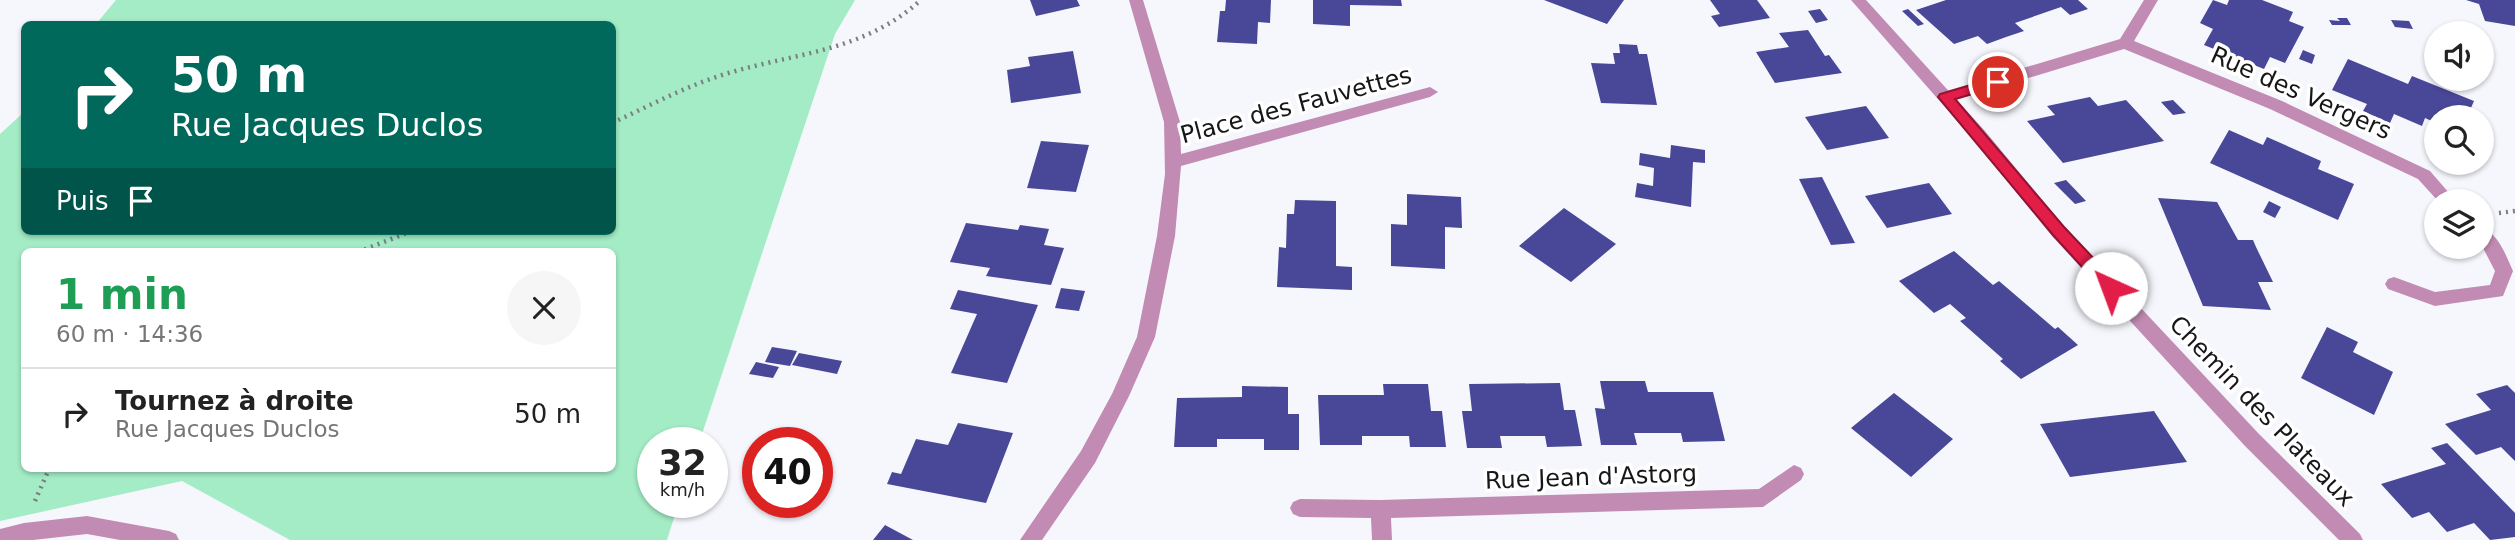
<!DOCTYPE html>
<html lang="fr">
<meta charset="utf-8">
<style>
:root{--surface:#fff;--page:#f6f6f6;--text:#222;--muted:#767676;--line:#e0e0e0}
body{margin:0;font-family:"DejaVu Sans",sans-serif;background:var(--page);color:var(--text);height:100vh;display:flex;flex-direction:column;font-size:26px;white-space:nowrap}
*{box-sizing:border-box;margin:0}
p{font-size:23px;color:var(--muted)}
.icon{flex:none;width:38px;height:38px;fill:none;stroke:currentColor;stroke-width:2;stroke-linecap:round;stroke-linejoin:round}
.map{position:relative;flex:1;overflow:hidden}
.panel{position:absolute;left:21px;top:248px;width:595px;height:224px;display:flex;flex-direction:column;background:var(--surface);border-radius:10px;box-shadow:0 2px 5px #0004}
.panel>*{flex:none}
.hud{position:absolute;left:21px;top:21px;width:595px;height:214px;border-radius:10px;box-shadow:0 2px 5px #0004;background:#00695c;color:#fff;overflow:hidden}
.fabs{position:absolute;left:2424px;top:21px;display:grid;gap:14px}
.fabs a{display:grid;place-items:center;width:70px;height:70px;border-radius:50%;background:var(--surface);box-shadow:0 2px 5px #0004;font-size:35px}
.speed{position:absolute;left:637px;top:427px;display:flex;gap:14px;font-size:35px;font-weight:700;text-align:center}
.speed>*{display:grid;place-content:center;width:91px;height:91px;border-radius:50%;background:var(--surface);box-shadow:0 2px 5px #0004;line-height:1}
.speed small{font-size:18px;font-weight:400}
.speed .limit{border:10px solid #d22;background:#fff;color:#111}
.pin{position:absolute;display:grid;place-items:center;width:60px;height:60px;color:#fff;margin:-30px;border:4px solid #fff;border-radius:50%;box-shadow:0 2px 7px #0007}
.me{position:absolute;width:77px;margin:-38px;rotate:317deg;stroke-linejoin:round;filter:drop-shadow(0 0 5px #0008)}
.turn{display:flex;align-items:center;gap:24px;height:147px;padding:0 35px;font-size:32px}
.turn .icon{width:91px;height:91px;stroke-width:2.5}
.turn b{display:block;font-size:49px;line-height:60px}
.then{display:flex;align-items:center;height:66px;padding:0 35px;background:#0003;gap:14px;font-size:26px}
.round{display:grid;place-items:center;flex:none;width:74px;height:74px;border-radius:37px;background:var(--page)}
.overview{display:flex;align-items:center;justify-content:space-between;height:119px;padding:0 35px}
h1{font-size:42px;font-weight:800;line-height:52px;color:#1e9e55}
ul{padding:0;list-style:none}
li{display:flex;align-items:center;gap:21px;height:91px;padding:0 35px;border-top:2px solid var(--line)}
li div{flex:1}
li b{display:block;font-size:26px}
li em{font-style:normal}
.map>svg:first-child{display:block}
.green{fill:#a3ecc6;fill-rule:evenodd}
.building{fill:#494797}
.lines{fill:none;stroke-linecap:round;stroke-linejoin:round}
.path{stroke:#7c7d80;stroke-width:4.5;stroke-dasharray:2 5;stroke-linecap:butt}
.minor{fill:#c28bb3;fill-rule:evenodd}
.tertiary{fill:#c28bb3;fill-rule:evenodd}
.route{fill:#e11d48;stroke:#92132f;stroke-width:2}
.labels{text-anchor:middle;stroke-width:7;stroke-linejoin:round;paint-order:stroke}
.street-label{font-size:24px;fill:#171719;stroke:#fff}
</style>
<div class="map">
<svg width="2515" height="540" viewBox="0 0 2515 540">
<rect width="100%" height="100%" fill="#f6f7fd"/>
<path class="green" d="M116,0H855L835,34L699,443H653V502H679L667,540H290L182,481L0,521V134L24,112V231H612V24H96ZM24,252H612V469H24Z"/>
<path class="building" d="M1030,0H1077L1080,6L1036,16Z
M1226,0H1271L1270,23L1258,22L1257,44L1217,42L1220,11H1225Z
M1313,0H1401L1402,6L1350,5V26L1313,24Z
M1544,0H1624L1607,24Z
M1710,0H1757L1770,18L1719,27L1711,16L1720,14Z
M1946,0H2078L2088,9L2070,15L2061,7L2015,23L2024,31L2006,37L1987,44L1978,36L1954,44L1916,10Z
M2213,0L2227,5L2229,0H2262L2293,12L2289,21L2304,27L2285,63L2270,57L2264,69L2204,45L2213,29L2200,23Z
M2466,0H2515V26L2485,21L2479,4Z
M1820,9L1828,20L1816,23L1808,11Z
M1908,9L1924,24L1918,26L1902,11Z
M2337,18H2347L2351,25H2332L2329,20L2340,21Z
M2391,20L2409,21L2413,29L2395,27Z
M1808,30L1825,56L1829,55L1842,73L1775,83L1756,52L1789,47L1779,33Z
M1619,44L1637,45L1639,54H1647L1657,105L1601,103L1591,63L1615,64L1613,53H1620Z
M2303,50L2315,55L2312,64L2299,59Z
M1073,51L1081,93L1011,103L1007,70L1030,66L1028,57Z
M2348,59L2408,84L2412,76L2474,101L2467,117H2436V123L2425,118L2422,126L2394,114L2390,123L2363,111L2367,104L2332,90Z
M2090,97L2098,106L2126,100L2164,141L2063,163L2027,121L2055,115L2047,106Z
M2173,100L2186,113L2173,115L2161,102Z
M1866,106L1889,138L1827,150L1805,117Z
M2229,130L2263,145L2267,137L2321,161L2318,169L2354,184L2338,220L2210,163Z
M1041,141L1089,145L1076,192L1027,188Z
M1671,145L1705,150V163L1693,162L1691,207L1635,197L1637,183L1653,186L1654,168L1639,165L1640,153L1670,158Z
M1822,177L1855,243L1831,245L1799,179Z
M2066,180L2086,201L2075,204L2054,183Z
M1929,183L1952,214L1887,228L1865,196Z
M1407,194L1461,197L1462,228L1445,227V269L1391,266V224L1407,225Z
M2158,198L2217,202L2238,240H2253L2256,247L2273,282H2258L2271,310L2203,306Z
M1295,200L1336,201V266L1352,267V290L1277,287L1279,247L1286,248L1287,214H1294Z
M2269,201L2281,207L2275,218L2263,212Z
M1564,208L1616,244L1571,282L1519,246Z
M966,223L1018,230L1020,225L1049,229L1044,245L1064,248L1051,285L986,276L990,268L950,262Z
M1954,251L1993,285L1999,281L2055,329L2058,327L2078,345L2021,379L2000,361L2003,359L1960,321L1966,318L1950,304L1934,313L1899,281Z
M1061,288L1085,291L1079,311L1055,308Z
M958,290L1038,305L1007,383L951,373L977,314L950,309Z
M2327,327L2358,342L2353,352L2393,372L2374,415L2301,378Z
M772,347L797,351L790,366L765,362Z
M799,353L842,361L837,374L792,365Z
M756,362L779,367L773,378L749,374Z
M1600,381H1645L1648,392H1713L1725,441L1683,442L1681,433H1634L1637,445H1601L1595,408L1605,409Z
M1560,383L1564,410H1575L1582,446L1547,447L1545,436H1500L1502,448H1467L1462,411H1472L1469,384Z
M1383,384H1428L1431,411H1442L1446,447H1410L1409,436H1362V445H1320L1318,395H1384Z
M2507,385L2515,393V461L2501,447L2476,455L2445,424L2491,410L2476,394Z
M1242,386L1288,387V414H1299V450H1264V439H1217V447H1174L1177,398L1242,397Z
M1894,393L1953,439L1911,477L1851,428Z
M2154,411L2187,462L2070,477L2040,424Z
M958,423L1013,433L986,503L887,484L892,472L901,474L916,439L948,445Z
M2447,443L2515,513V537L2490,540L2474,523L2447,532L2429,512L2412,518L2381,484L2446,464L2431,448Z
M885,525L913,540H873Z"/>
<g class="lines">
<path class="path" d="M612,123C651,105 690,84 732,72C801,52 864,51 921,0
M2499,213L2515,211
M358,252L412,231
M35,501L49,469"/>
<path class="minor" d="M1129,0H1143L1180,122L1181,154L1430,87L1438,92L1430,97L1181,166L1175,236L1155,337L1129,396L1095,463L1042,540H1020L1081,451L1112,394L1137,337L1157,236L1165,174L1164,122Z
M2144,0H2158L2134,41L2282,101L2430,171L2456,201H2438L2418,179L2270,109L2124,49L1946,103L1938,97L1940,93L2120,39Z
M2482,228C2499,234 2506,256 2513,271L2503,296L2435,306L2388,289L2385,284L2388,279L2394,277L2435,292L2490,285L2495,271L2482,246Z
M1794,465L1801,468L1804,474L1801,480L1763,507L1391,518L1392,540H1372L1371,518L1300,517L1293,514L1290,508L1293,502L1300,499L1380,500L1759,489Z
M87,516L169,531L176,534L179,540H120L87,534L33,540H0V529L24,523Z"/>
<path class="tertiary" d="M1851,0H1866L1985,131L2064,226L2259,434L2360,534L2363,540H2339L2245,446L2052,236L1973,139Z"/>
</g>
<path class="route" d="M1998,77L2005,82L2003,85L1955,99L2064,227L2117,283L2119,288L2117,292H2105L2053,235L1938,97L1940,94Z"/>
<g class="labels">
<g class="street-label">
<text transform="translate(2301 93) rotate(24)" y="8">Rue des Vergers</text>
<text transform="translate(1296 105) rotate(-15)" y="8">Place des Fauvettes</text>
<text transform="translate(2262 411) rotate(46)" y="8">Chemin des Plateaux</text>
<text transform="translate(1591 477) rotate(-2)" y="8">Rue Jean d'Astorg</text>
</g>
</g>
</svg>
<div class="fabs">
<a><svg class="icon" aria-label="sound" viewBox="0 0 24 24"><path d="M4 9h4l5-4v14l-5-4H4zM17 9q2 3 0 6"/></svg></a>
<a><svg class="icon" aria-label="search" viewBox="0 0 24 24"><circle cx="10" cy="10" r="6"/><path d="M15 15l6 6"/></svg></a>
<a><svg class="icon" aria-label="layers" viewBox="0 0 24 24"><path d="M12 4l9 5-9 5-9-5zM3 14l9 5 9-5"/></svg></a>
</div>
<div class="speed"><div>32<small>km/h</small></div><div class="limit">40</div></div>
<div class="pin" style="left:1998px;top:82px;background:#d93025"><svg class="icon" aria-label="arrive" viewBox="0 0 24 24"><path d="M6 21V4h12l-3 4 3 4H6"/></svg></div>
<svg class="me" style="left:2111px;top:288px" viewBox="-20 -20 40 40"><circle r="19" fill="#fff"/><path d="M0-13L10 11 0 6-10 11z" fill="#e11d48"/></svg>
<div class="hud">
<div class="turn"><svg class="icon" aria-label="right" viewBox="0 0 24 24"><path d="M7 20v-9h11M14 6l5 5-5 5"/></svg><div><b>50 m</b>Rue Jacques Duclos</div></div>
<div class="then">Puis<svg class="icon" aria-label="arrive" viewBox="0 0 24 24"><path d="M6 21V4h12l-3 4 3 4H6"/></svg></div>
</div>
<section class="panel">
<div class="overview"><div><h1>1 min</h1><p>60 m · 14:36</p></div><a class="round"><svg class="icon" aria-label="close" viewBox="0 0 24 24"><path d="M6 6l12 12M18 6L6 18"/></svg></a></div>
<ul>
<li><svg class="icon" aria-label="right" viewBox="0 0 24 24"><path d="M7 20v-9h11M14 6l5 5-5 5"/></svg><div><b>Tournez à droite</b><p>Rue Jacques Duclos</p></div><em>50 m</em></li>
</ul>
</section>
</div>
